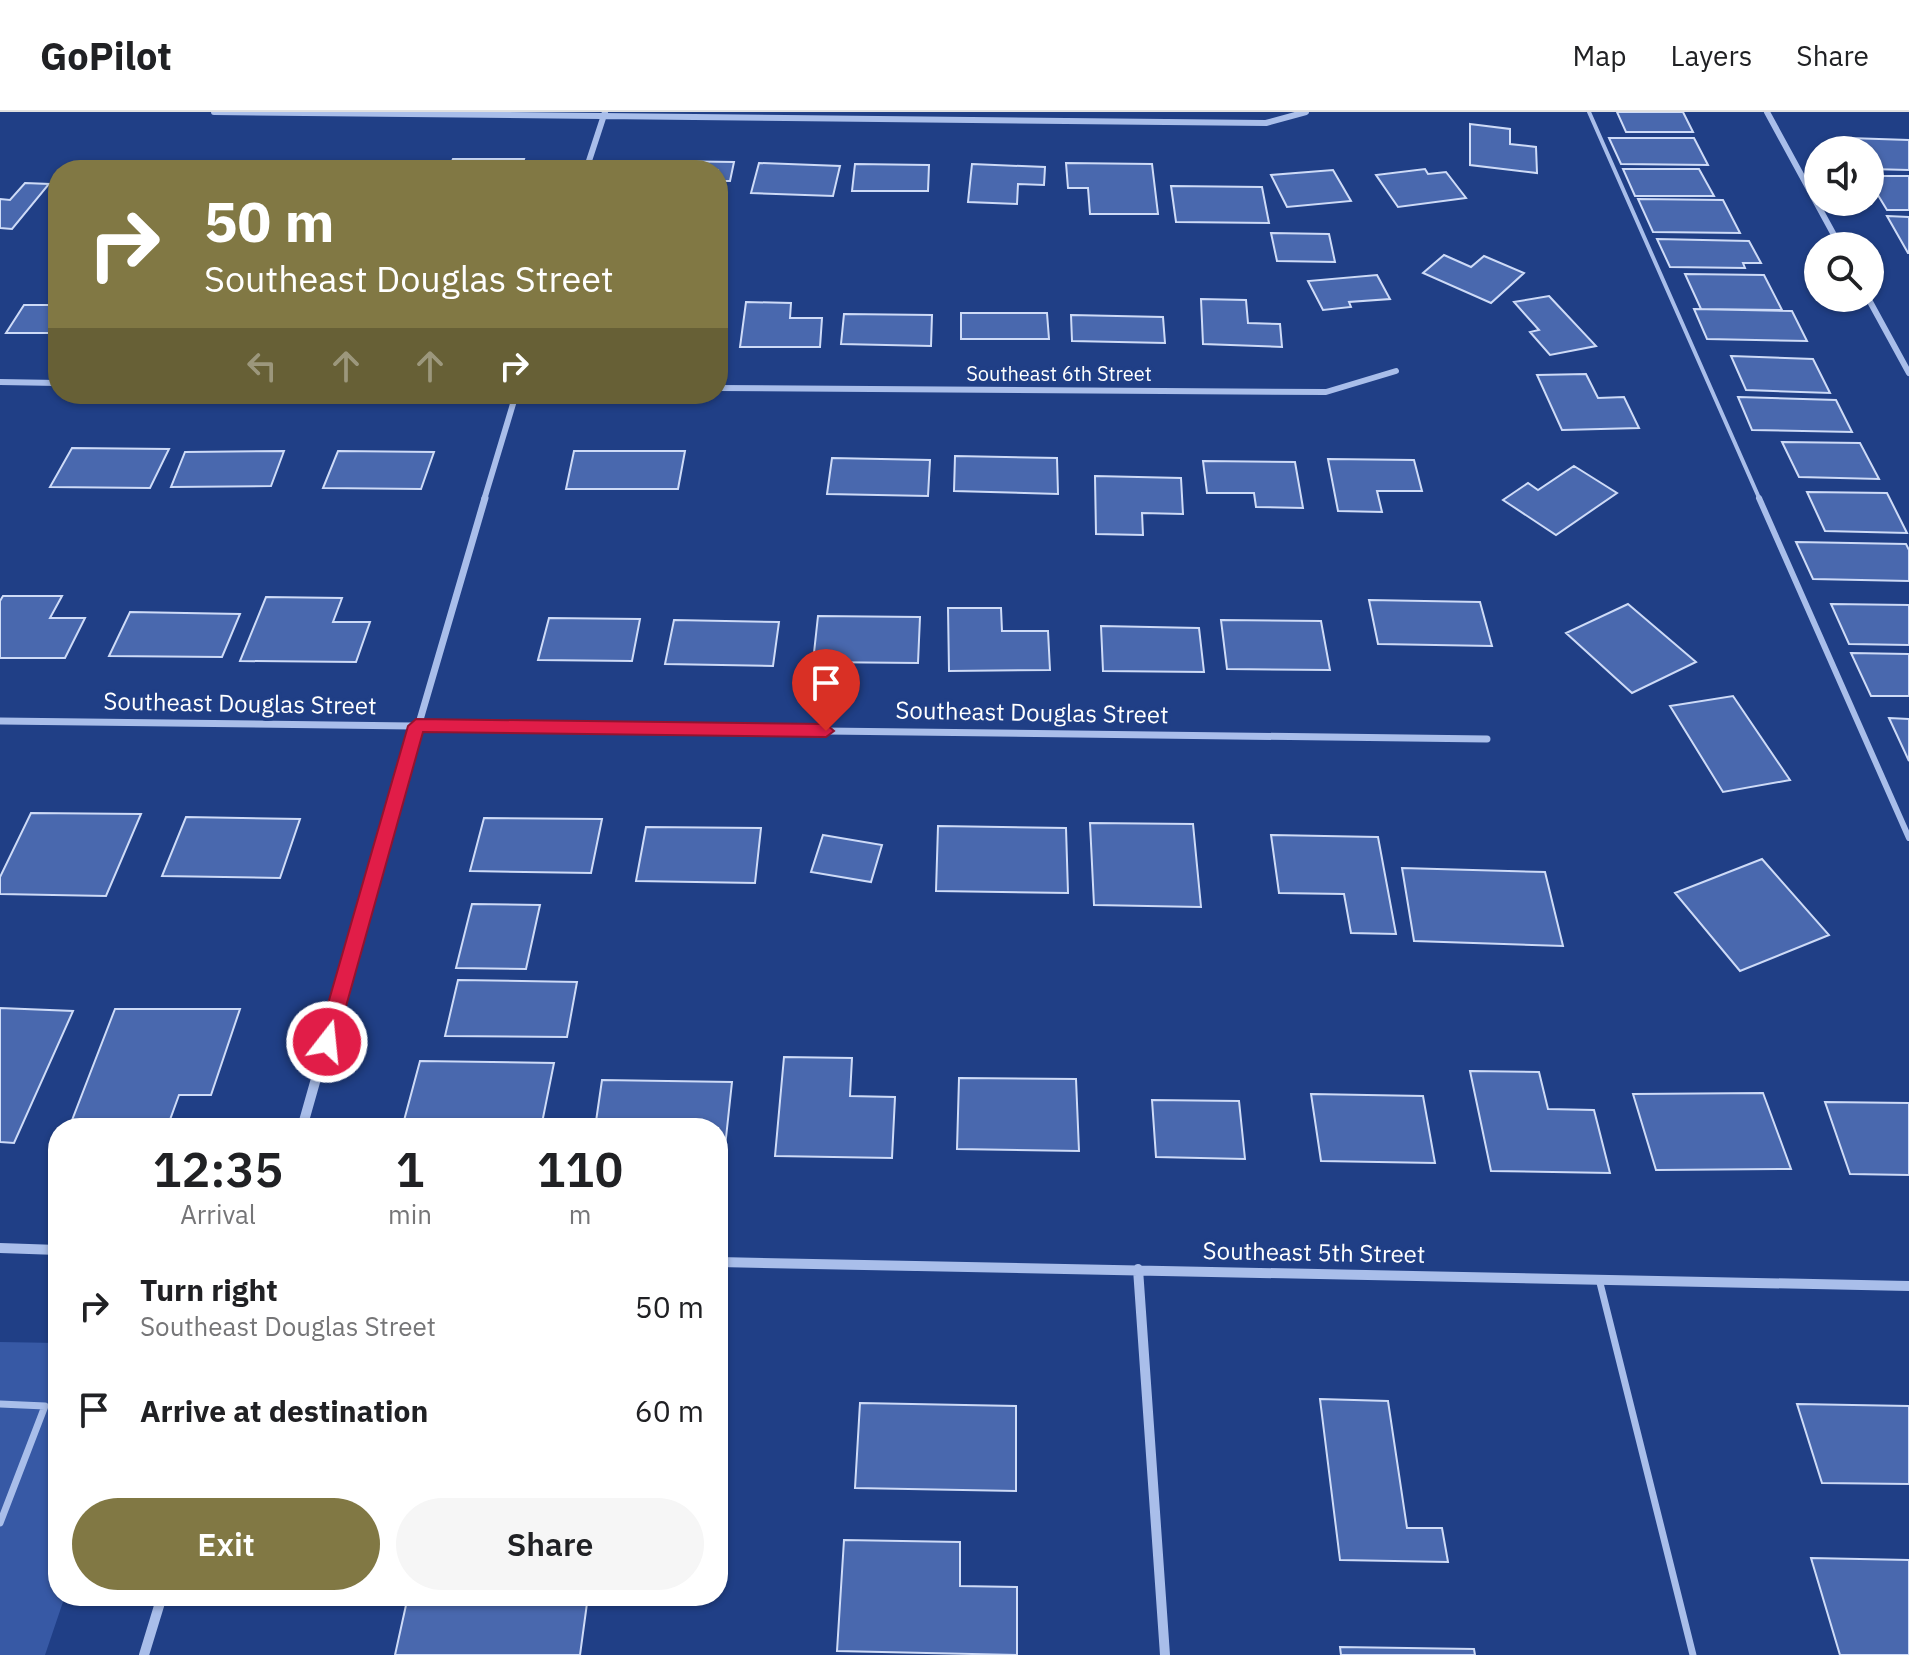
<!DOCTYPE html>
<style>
:root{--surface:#fff;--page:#f6f6f6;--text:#202124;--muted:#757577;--line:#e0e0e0;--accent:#817844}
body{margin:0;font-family:"IBM Plex Sans",sans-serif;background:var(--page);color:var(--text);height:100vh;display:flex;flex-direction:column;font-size:30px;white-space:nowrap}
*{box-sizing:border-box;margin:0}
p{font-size:26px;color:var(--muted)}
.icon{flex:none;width:44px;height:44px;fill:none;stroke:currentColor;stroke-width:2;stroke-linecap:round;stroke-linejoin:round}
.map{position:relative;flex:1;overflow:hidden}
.details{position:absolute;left:48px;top:1006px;width:680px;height:488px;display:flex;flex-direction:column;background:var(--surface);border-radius:32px;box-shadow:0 2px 6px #0004}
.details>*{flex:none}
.banner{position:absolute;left:48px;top:48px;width:680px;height:244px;border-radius:32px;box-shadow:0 2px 6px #0004;background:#817844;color:#fff;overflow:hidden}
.controls{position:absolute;left:1804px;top:24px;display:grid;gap:16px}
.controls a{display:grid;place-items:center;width:80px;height:80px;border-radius:50%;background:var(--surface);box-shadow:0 2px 6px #0004;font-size:40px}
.pin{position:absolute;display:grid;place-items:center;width:68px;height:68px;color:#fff;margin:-82px -34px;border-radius:50% 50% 50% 0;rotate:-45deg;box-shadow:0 0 8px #0007}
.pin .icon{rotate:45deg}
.me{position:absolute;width:88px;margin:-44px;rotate:16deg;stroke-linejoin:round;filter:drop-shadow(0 0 6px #0008)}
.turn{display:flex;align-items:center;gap:28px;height:168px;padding:0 24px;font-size:36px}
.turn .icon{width:104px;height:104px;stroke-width:2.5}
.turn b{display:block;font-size:56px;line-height:68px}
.lanes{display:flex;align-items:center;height:76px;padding:0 24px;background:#0003;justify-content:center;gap:40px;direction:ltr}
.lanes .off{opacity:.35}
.eta{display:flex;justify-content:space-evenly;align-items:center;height:136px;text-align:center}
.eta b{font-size:48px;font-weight:600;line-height:56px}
.primary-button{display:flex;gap:16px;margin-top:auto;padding:16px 24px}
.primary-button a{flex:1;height:92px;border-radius:48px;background:var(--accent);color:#fff;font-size:32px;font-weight:600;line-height:92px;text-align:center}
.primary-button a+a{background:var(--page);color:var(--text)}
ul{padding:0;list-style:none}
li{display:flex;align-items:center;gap:24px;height:104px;padding:0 24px}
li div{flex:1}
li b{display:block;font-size:30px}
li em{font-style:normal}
header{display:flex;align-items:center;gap:48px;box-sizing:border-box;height:112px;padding:0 40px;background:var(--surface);border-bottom:2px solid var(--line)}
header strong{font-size:38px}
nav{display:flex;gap:44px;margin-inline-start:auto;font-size:28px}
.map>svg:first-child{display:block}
.green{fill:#3759a5}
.building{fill:#4968ae;stroke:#cedbf7;stroke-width:2}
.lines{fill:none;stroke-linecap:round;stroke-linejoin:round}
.lane-far2{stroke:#a9beea;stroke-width:4}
.lane-far1{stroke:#a9beea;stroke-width:6}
.lane{stroke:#a9beea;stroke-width:7}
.street-far2{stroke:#a9beea;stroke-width:6}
.street-far1{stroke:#a9beea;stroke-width:7}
.street{stroke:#a9beea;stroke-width:10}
.route{fill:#e11d48;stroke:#92132f;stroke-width:2}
.labels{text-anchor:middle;stroke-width:7;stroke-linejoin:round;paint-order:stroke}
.far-street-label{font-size:20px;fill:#fff;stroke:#203f86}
.street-label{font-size:24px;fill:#fff;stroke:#203f86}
</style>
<header>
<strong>GoPilot</strong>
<nav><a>Map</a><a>Layers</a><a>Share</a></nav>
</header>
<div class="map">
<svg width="1909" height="1543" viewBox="0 0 1909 1543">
<rect width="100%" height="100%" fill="#203f86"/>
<path class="green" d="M0,1230L58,1231V1484H65L45,1543H0Z"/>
<path class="building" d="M1617,0H1683L1693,20H1626Z
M1470,12L1510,17V32L1536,35L1537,61L1470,53Z
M1609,26H1694L1708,53L1621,52Z
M1849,26L1909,28V58L1870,57V38H1856Z
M453,47H524L520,58H448Z
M217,49L298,50L293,58H212Z
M335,49H418L415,58H330Z
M665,49L734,50L730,69H718V58H663Z
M759,51L840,54L833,84L751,81Z
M1066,51L1152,52L1158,102H1090L1088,76H1068Z
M855,52L929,53L928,79H852Z
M972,52L1045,55L1044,73L1018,72L1017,92L968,90Z
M1425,57L1428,62L1446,60L1466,86L1398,95L1376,63Z
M1623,57H1699L1714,84H1635Z
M1333,58L1351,89L1287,95L1271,63Z
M1870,64H1909V98H1887L1870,70Z
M25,71L49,72L12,117L0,116V87L10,88Z
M1171,74L1262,75L1269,111L1176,110Z
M1638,87L1723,88L1740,121L1653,120Z
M1887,104L1909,105V141H1908Z
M1271,121L1329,122L1335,150L1277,149Z
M1657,127L1749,129L1761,151H1743L1745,156L1670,155Z
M1444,143L1471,155L1484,144L1524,161L1491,191L1423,161Z
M1685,162L1764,163L1782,198L1701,197Z
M1377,163L1390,187L1349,190L1351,195L1323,198L1308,169Z
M1549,184L1596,234L1550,243L1530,220L1539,218L1514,190Z
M1201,187L1246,188L1248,211L1280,212L1282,235L1203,232Z
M746,190L791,191L790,206H822L820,235H740Z
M24,193H58V221H6Z
M1694,197L1792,199L1807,229L1707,227Z
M961,201H1047L1049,227H961Z
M844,202L932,203L931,234L841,232Z
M1071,203L1163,205L1165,231L1072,229Z
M1731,244L1813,247L1830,281L1746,278Z
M1586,262L1598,286L1624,285L1639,316L1562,318L1537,263Z
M1738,285L1836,288L1852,320L1752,318Z
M1782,330L1860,331L1879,367L1799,365Z
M72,336L169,337L150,376L50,375Z
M284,339L271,374L171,375L185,340Z
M338,339L434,340L421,377L323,376Z
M574,339H685L678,377H566Z
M955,344L1057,346L1058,382L954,379Z
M832,346L930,348L928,384L827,382Z
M1328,347L1414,348L1422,379H1377L1382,400L1338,399Z
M1203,349L1295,350L1303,396L1256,395L1254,381H1207Z
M1574,354L1617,381L1556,423L1503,388L1528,371L1538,378Z
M1095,364L1181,366L1183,402L1142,401L1143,423L1096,422Z
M1807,380L1887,381L1907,421L1825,419Z
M1796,430L1906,432L1909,438V469L1813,467Z
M3,484H62L50,506H85L65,546H0V489Z
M266,485L342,486L333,510H370L356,550L240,549Z
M1369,488L1480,490L1492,534L1378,532Z
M1628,492L1696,550L1632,581L1566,521Z
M1831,492L1909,493V533L1849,532Z
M948,496H1001L1002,519H1048L1050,558L949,559Z
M130,500L240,502L222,545L109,544Z
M818,504L920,505L918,551L813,550Z
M549,506L640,507L632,549L538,548Z
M674,508L779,510L773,554L665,552Z
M1221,508L1321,509L1330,558L1227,557Z
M1101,514L1199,516L1204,560L1103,559Z
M1851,541L1909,542V584H1871Z
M1733,584L1790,668L1723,680L1670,594Z
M1889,606L1909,607V649Z
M31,701L141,702L106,784L0,782V765Z
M186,705L300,707L280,766L162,764Z
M484,706L602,707L591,761L470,759Z
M1090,711L1193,712L1201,795L1094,793Z
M938,714L1066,716L1068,781L936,779Z
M646,715L761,716L755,771L636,769Z
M823,723L882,733L871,770L811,760Z
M1271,723L1378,725L1396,822L1351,821L1344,782L1279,781Z
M1762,747L1829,823L1740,859L1675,781Z
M1402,756L1545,760L1563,834L1414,829Z
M472,792L540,793L526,857L456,856Z
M458,868L577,870L567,925L445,924Z
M0,896L73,899L14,1031L0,1030Z
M115,897H240L211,983H179L167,1016H69Z
M784,945L852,946L850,984L895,985L892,1046L775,1044Z
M420,949L554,951L541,1016H402Z
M1470,959L1539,960L1548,997L1594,998L1610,1061L1491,1059Z
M959,966L1076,967L1079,1039L957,1037Z
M602,968L732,970L725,1035H718V1016H595Z
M1763,981L1791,1057L1656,1058L1633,982Z
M1311,982L1423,984L1435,1051L1321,1049Z
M1152,988L1239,989L1245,1047L1156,1045Z
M1825,990L1909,991V1063L1850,1062Z
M1320,1287L1388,1289L1407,1416H1442L1448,1450L1340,1448Z
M860,1291L1016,1294V1379L855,1376Z
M1797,1292L1909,1294V1372L1822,1371Z
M844,1428L960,1430V1474L1017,1475V1543L837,1539Z
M1811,1446L1909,1448V1543H1840Z
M408,1484H588L580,1543H395Z
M1340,1535L1474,1537L1475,1543H1341Z"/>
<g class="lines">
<path class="lane-far2" d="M1589,0L1760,388"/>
<path class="lane-far1" d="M1759,386L1909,726"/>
<path class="lane" d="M1599,1167L1693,1543
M0,1292L45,1294L0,1411"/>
<path class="street-far2" d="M214,0L1266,11L1306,0
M1767,0L1840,134
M586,58L605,0
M1868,186L1909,261
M0,270L58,271
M718,276L1326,280L1396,259
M484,388L516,282"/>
<path class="street-far1" d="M0,609L1487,627
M337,891L485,386"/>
<path class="street" d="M302,1016L338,889
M0,1136L58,1138
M718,1150L1909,1174
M1138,1157L1165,1543
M144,1543L162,1484"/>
</g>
<path class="route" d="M416,607L826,612L834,619L826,625L423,620L336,930L334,936L327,939L320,936L317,930L408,614Z"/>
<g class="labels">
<g class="far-street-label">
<text x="1059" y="269">Southeast 6th Street</text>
</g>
<g class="street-label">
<text transform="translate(240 592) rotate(1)" y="8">Southeast Douglas Street</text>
<text transform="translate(1032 601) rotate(1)" y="8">Southeast Douglas Street</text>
<text transform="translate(1314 1141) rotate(1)" y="8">Southeast 5th Street</text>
</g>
</g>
</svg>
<div class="controls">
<a><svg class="icon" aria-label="sound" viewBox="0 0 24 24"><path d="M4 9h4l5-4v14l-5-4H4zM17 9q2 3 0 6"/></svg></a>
<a><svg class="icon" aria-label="search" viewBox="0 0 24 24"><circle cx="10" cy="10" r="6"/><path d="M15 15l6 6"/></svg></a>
</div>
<div class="pin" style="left:826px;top:619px;background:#d93025"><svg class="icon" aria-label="arrive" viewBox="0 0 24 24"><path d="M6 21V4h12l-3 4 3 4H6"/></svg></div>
<svg class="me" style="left:327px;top:930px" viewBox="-20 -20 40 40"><circle r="17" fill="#e11d48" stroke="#fff" stroke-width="3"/><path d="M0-11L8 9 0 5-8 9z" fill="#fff"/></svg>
<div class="banner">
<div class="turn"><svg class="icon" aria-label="right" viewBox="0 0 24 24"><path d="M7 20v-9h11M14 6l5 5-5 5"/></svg><div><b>50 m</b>Southeast Douglas Street</div></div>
<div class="lanes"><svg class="icon off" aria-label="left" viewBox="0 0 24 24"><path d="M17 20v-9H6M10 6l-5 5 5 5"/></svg><svg class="icon off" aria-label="ahead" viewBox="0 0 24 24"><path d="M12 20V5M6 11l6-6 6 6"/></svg><svg class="icon off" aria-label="ahead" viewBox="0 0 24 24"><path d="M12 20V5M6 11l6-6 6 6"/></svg><svg class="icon" aria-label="right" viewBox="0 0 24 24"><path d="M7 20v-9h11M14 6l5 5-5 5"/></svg></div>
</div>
<section class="details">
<div class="eta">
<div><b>12:35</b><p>Arrival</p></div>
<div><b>1</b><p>min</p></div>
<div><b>110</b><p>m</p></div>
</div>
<ul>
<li><svg class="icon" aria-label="right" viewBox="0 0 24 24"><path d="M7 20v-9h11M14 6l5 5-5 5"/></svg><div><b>Turn right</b><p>Southeast Douglas Street</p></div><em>50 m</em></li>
<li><svg class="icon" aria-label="arrive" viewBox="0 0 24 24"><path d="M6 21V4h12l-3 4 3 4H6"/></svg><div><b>Arrive at destination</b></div><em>60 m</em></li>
</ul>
<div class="primary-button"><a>Exit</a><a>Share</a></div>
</section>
</div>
